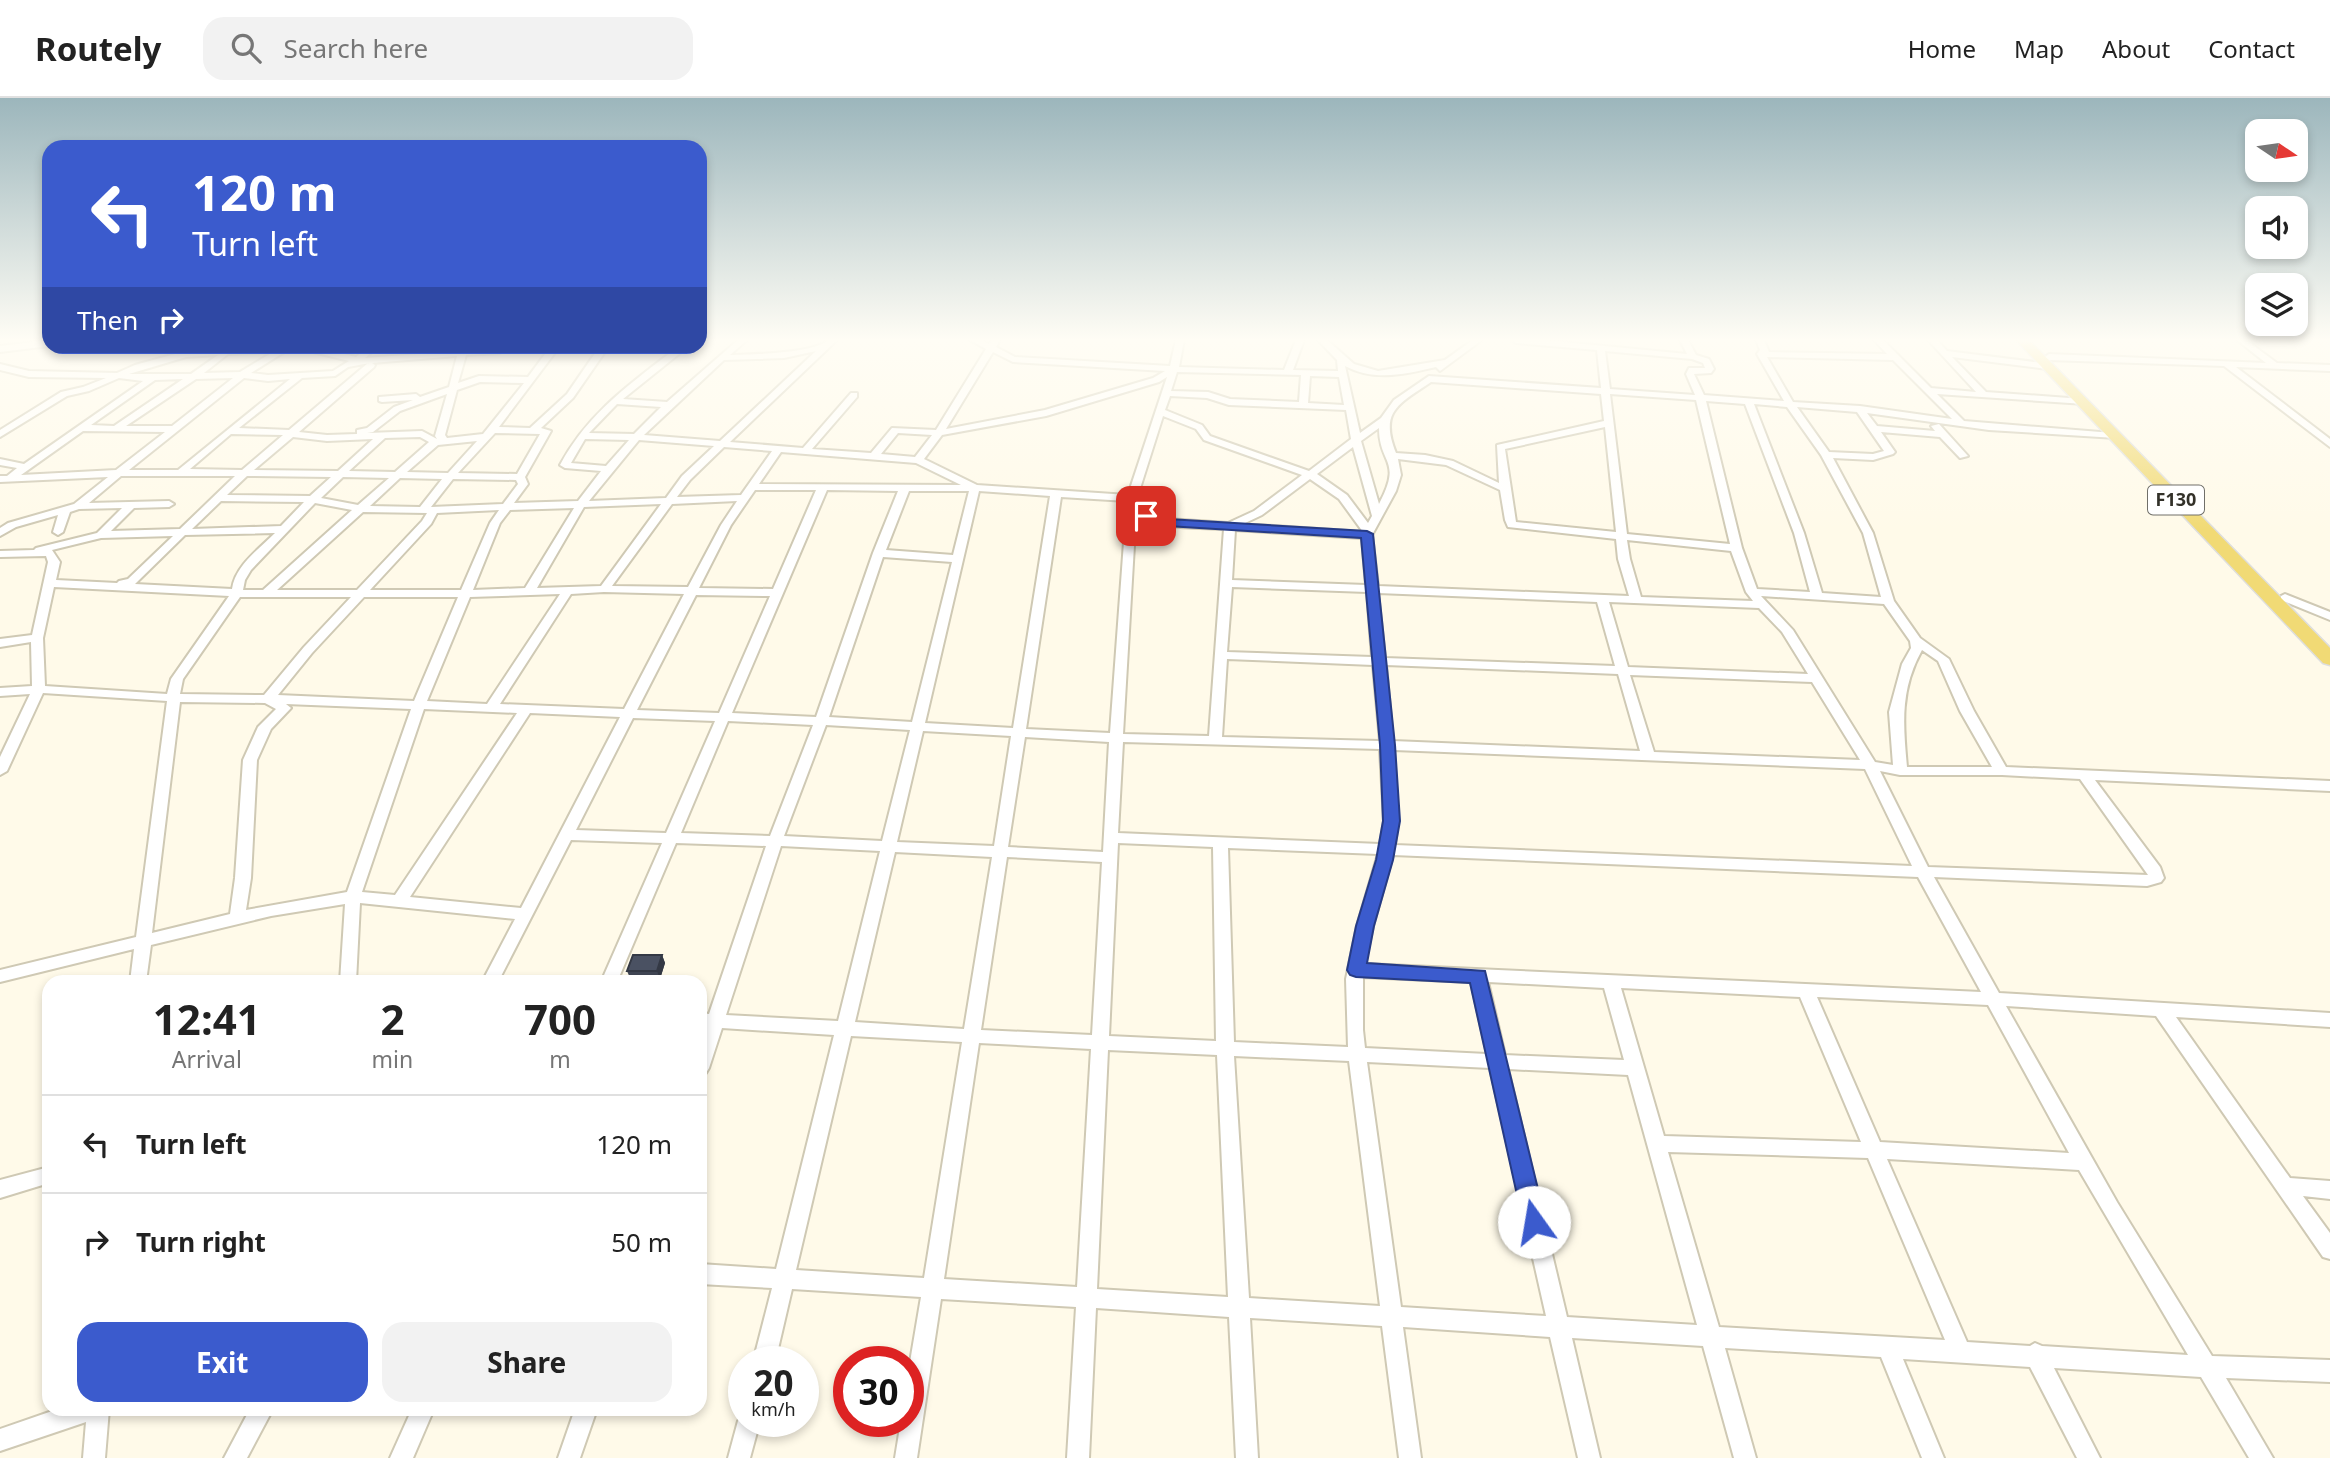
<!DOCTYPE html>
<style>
:root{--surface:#fff;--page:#f2f2f2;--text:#222;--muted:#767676;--line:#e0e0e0;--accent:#3b5bcd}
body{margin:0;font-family:"Noto Sans",sans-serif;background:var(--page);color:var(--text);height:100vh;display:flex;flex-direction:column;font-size:26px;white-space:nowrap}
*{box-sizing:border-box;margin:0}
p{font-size:23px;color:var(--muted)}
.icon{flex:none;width:38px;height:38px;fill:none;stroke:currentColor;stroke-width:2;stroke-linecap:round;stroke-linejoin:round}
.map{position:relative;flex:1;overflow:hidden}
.side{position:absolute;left:42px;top:877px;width:665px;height:441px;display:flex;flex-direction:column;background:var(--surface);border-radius:21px;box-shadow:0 4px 10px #0003}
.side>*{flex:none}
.guide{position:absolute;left:42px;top:42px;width:665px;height:214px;border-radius:21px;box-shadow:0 4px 10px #0003;background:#3b5bcd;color:#fff;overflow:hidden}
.needle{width:46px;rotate:103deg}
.tools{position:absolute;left:2245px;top:21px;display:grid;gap:14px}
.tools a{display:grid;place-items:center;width:63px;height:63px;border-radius:14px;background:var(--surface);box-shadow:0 4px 10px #0003;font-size:35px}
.speed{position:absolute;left:728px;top:1248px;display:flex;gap:14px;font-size:35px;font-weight:700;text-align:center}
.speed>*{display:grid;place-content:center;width:91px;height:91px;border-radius:50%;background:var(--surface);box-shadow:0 4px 10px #0003;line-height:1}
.speed small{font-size:18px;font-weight:400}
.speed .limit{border:10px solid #d22;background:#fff;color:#111}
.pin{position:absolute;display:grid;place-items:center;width:60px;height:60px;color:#fff;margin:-30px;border-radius:14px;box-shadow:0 4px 10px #0006}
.me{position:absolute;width:77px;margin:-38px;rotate:347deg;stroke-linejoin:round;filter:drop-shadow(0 0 5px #0008)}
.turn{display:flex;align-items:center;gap:24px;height:147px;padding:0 35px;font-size:32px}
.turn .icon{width:91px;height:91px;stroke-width:2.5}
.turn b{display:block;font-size:49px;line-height:60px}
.then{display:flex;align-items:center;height:66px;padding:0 35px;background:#0003;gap:14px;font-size:26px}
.eta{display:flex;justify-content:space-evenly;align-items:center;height:119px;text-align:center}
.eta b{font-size:42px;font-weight:700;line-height:49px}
.primary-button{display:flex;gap:14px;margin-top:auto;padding:14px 35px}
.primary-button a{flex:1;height:80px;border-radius:21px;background:var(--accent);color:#fff;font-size:28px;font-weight:700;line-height:80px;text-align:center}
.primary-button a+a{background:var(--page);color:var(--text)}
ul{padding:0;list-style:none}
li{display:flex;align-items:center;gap:21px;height:98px;padding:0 35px;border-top:2px solid var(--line)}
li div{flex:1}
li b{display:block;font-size:26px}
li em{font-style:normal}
header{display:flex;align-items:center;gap:42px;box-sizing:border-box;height:98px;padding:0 35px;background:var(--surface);border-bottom:2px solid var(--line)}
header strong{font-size:33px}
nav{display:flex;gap:38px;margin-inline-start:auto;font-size:24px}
.search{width:490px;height:63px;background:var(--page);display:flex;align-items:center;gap:18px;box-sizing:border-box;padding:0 24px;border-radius:21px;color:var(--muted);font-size:26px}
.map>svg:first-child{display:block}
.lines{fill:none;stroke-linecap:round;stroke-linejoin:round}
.minor-casing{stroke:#cfc9b4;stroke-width:4}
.primary-casing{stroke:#dededd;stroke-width:3}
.minor{fill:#fff;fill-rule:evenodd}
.primary{fill:#f1da75;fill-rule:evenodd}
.wall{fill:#404654}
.shaded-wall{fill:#343945}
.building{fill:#4a5162;stroke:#343945;stroke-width:2}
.route{fill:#3b5bcd;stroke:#263b85;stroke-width:2}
.labels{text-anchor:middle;stroke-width:7;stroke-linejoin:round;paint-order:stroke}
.shield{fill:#fff;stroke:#706f69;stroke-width:2}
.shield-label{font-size:18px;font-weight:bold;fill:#333129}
</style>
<header>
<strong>Routely</strong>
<div class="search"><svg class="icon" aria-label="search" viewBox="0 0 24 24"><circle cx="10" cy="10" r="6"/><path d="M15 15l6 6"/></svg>Search here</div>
<nav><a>Home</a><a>Map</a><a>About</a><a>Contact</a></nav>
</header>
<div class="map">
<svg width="2330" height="1360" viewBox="0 0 2330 1360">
<rect width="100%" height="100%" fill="#fffae9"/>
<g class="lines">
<g class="minor-casing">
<path id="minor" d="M49,242V248L0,254V248Z
M738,242H747L730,257C752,256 813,256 828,242H837L730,344L803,350L851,295H857V299L812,351L871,355L892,330L936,332L986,251L970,242H981L989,246L992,242H1000L996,249L1015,259L1170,268L1176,242H1184L1179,269L1284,272L1296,242H1304L1293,272L1338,273L1337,262L1318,242H1327L1354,266L1378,273L1445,262L1473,242H1482L1440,273L1436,269C1405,276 1375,284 1345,268L1360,335L1381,320L1394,302L1429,278L1601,290L1597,252L1516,245L1512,242H1543L1687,256L1680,242H1688L1696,257L1709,261L1714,271L1711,275L1694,276L1704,297L1784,303L1757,256L1760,252L1756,242H1764L1769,254L1887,256L1874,242H1883L1931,290L1976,294L1928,242H1937L1947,253L2051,266V270L2048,271L1952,259L1986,294L2082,301L2085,302V306L1937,296L1964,323L2113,335L2116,336V340L1989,332L1867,315L1877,328L1935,333L1931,328L1939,326L1968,358L1960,360L1940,339L1881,334L1895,354L1893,356L1873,362L1833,360L1873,435L1894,503L1920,540L1949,561L1974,613L2006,669L2330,683V693L2095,682L2160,769L2164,780L2161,784L2147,788L1934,779L1999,895L2330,915V929L2176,919L2290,1080L2330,1083V1101L2303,1098L2330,1135V1161L2323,1159L2156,918L2006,908L2117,1104L2212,1258L2330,1262V1284L2226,1280L2273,1360H2249L2201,1279L2054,1270L2100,1360H2077L2030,1269L1903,1261L1944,1360H1922L1881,1259L1725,1250L1756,1360H1734L1703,1248L1572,1240L1600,1360H1578L1550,1239L1403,1229L1421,1360H1399L1382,1228L1250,1220L1258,1360H1236L1229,1219L1096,1210L1089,1360H1067L1076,1209L941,1201L917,1360H895L901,1323H908V1276L921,1199L792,1191L775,1264H753L772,1190L700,1186V1166L776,1171L834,937L722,930L709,970L706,975L700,977V944L705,929H700V915L709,916L766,748L676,745L617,884H601L662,745L571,742L498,884H482L515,821L360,805L356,884H340L345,806L271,818L151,847L146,884H130L134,851L0,884V872L136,839L167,603L43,595L7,673L0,677V659L30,596L0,598V590L32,588L31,544L0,549V541L32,537L48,464L46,458L0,459V453L34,452L36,450L97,435L122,410L79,411L70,414L63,434L58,437L53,434L58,417L16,429L0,438V430L8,425L74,406L108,379L0,384V378H7L17,370L0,367V361L24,366L143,283L119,280L89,293L67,298L0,339V332L61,294L83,289L106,280L29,279L0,272V266L29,273L117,275L135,267L186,253L283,248H313L356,259L368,248H379L365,260L459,253L460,248H468L467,252L503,250L504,252L500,255L466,257L458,285L479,278L528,279L551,248H560L499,329L530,330L567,296L600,248H609L573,300L541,330L551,333L525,379L528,386L514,405L578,403L601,373L565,370L560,367C588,314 633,284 679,248H689L623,301L667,304ZM286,253H309L349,263L333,273L268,277L251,275ZM816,253L720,343L644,337L724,262L784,260ZM1605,253L1692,261L1703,265L1705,270H1689L1686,276L1695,297L1610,291ZM273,254L240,274L204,275L228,256ZM993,254L1013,264L1165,273L1153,280L1045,312L946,331ZM218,257L191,276H129L186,259ZM457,258L449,289L420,299L416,296L379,299V303L382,304L413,302L394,309L367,330L357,332V336L327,337L299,334L374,269L375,267L372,265ZM1767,259L1893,262L1952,321L1860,308L1793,304ZM368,265L289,332L239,330L302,280L335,278L348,269L370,265ZM1177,274L1301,277L1299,304L1230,301L1208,294L1171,293ZM1310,278L1339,279L1344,307L1308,305ZM1167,279L1128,397L977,387L924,361L942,337L1046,318L1159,284ZM233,280L172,328H126L196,281ZM244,280L268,283L290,281L178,372H129ZM183,281L114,328L91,327L155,282ZM480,284L524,285L483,336L447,340L445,337L457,292ZM1431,284L1601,296L1604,323L1497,347L1499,385L1453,363L1425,357L1396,355C1379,313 1399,306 1431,284ZM447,296L435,338L437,341L422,333L367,335L373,334L400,313ZM1610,296L1696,302L1730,446L1627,436ZM1170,298L1207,300L1229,307L1346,312L1351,341L1309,373L1210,338L1202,327L1165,312ZM1706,303L1745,306L1794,435L1810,494L1757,491L1742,450ZM617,306L661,309L634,336L589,335ZM1754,306L1787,309L1821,357L1863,435L1881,499L1822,495L1804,435ZM1797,309L1857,314L1884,353L1873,356L1829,354ZM1163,318L1196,331L1204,342L1302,377L1254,413L1228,425L1167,421L1150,416L1137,400ZM1605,329L1616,434L1516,424L1505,351ZM1379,330C1379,367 1403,361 1379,406L1361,343ZM83,333L165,334L116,372L21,377ZM495,335L540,336L517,376L458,375ZM898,335L932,337L915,359L881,356ZM231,336L283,337L242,372L190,371ZM293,339L327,343L373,341L338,373L254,372ZM420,339L429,344L395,374L349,373L385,340ZM585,341L629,342L606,368L571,365ZM639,342L714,348L682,378L666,400L589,403ZM477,343L448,375L407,374L438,347ZM724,349L772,353L741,397L677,399L690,382ZM1353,349L1372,418L1368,425L1347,397L1317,376ZM781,354L916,365L961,387L759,386ZM1398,361L1446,367L1500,392L1505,422L1508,429L1616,441L1618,461L1629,498L1378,488L1372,437L1396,393L1401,377ZM121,378H235L180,431L111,433L134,410L169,409L174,406L169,403L89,405ZM247,378L331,379L310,398L227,397ZM343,379L389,380L358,407L321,400ZM400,380L442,381L420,409L370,408ZM453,381L516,382L518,386L503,406L431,409ZM1310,381L1339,401L1363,434L1243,426L1262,417ZM755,392H816L773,491L699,490L731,427ZM827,392L898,393L873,455L816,619L732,615ZM909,393H969L953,457L886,452ZM979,393L1050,398L1013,630L925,625ZM1061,399L1127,403L1110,635L1026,631ZM221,403L304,404L281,428L192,431ZM737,403L721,427L688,489L612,488L672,406ZM315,405L352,412L263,492H243L245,482L251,472ZM661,406L601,488L537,490L584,409ZM574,410L525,490L473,492L500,425L510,412ZM499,412L490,425L461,492H370L431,426L437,415ZM1136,413C1152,433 1200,429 1224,431L1209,638L1123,636ZM363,414L427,415L422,423L357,492H277ZM1235,432L1362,440L1366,487L1232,482ZM275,435C259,451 235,468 232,491L135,486L185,437ZM173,438L128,481L119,483L117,485L56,482L60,464L52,452L101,440ZM1627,442L1731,453L1746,494L1753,503L1641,499L1630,461ZM883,459L952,464L912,624L829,619ZM54,489L229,498L171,581L167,596L45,588L43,540ZM1232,489L1367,494L1372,559L1227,554ZM604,494L684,496L624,611L500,606L571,496ZM1378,495L1597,504L1615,568L1385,560ZM560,496L487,606L427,603L470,499ZM696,497L770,498L719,615L637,612ZM1761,498L1884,506L1910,543L1911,550L1902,566L1889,614L1893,667L1875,664L1793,532ZM240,499H351L304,549L264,597L180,596L183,581ZM364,499H458L414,603L278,597L312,555ZM1609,504L1759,510L1782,534L1808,576L1628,569ZM1922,552L1938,563L1960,613L1992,669H1907C1903,626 1900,591 1922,552ZM1227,561L1373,567L1380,643L1222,639ZM1386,567L1618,576L1640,653L1393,643ZM1630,577L1812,584L1860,662L1654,654ZM180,604L265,605L276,611L258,629L243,662L235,780L230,816L152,835ZM286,606L411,611L347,794L246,812L251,780L257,662L271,631L291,610ZM424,611L517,615L395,797L362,794ZM530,615L620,619L521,810L410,799ZM633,620L715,623L666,735L576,732ZM728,623L813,627L770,738L681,735ZM826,627L910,632L882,743L784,738ZM923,633L1011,638L994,748L897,744ZM1025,639L1109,644L1103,754L1008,749ZM1123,644L1380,651L1384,723L1380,746L1118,735ZM1394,652L1865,671L1912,768L1395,747L1398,723ZM1880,673L1900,677H2002L2080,681L2148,777L1928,769ZM1118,745L1213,749L1216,943L1109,938ZM781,748L880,753L838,923L726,917ZM1228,750L1378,756L1357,828L1346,881L1348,949L1234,944ZM895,754L992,759L964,931L855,924ZM1393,757L1918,779L1981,894L1365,866L1373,828ZM1007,759L1102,764L1092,937L981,932ZM1363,879L1471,884L1487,956L1365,950L1363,932ZM1488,884L1604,890L1624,962L1505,957ZM1621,890L1800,899L1861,1044L1664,1038ZM1817,899L1988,907L2069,1055L1880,1044ZM851,938L962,944L924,1180L796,1172ZM979,945L1091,951L1077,1189L944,1181ZM1108,952L1217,957L1228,1199L1097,1191ZM1234,958L1349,963L1380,1208L1249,1200ZM1367,964L1490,970L1546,1218L1401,1209ZM1508,971L1628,977L1697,1227L1567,1219ZM1668,1054L1868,1060L1945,1242L1719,1229ZM1887,1061L2079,1072L2188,1257L2042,1248L2035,1245L2030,1248L1967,1244Z
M2237,242H2246L2277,265L2330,267V273L2236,269L2330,341V349L2224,268L2049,262L2045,259L2049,256L2266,265Z
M2285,496L2330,514V522L2281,502V498Z
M49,1069V1085L0,1100V1082Z
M58,1311H109L105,1360H83L86,1324L0,1353V1331Z
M250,1311H273L247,1360H224Z
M412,1311H434L413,1360H390Z
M575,1311H597L580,1360H558Z
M744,1314V1323H760L750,1360H728L738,1323Z"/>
</g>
<g class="primary-casing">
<path id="primary" d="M2016,242H2029L2330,550V567L2323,565Z"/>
</g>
<use href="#minor" class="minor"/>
<use href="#primary" class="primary"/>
</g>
<path class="wall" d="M662,857L665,865L660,881L631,882L627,873Z"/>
<path class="shaded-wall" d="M662,857L665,865L660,881L657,873Z"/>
<path class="building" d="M633,857H662L657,873H627Z"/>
<linearGradient id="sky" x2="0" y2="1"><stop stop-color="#9cb6bc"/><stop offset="0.56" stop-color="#fffdf5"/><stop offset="1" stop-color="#fffdf5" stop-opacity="0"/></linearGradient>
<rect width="2330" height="432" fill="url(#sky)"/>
<path class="route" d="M1146,415L1168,421L1367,433L1373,436L1395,647L1400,723L1393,762L1374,828L1367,865L1485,873L1546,1124L1542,1131L1534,1134L1526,1131L1523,1124L1470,885L1356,879L1350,877L1347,872L1356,828L1376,762L1383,723L1380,647L1361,440L1167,428L1142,421L1140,418Z"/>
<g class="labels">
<rect class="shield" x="2148" y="387.5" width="56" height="29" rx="5"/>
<g class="shield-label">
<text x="2176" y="408">F130</text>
</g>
</g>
</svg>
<div class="tools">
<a><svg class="needle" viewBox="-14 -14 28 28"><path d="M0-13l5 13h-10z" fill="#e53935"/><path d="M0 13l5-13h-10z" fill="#767676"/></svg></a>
<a><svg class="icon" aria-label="sound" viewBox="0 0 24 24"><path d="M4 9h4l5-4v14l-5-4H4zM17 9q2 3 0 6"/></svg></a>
<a><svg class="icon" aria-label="layers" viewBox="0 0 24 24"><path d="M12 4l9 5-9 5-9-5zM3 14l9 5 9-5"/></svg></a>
</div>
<div class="speed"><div>20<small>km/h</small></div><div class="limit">30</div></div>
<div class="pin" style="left:1146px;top:418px;background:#d93025"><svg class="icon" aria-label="arrive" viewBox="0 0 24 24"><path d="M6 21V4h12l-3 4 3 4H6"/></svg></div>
<svg class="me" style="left:1534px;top:1124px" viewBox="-20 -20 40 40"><circle r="19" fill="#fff"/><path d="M0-13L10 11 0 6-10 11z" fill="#3b5bcd"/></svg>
<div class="guide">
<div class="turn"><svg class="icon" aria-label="left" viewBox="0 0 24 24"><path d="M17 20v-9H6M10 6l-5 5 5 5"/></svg><div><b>120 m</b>Turn left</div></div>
<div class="then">Then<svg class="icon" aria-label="right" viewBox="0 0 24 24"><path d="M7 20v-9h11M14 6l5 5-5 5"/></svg></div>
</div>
<section class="side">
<div class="eta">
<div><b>12:41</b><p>Arrival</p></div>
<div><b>2</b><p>min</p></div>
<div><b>700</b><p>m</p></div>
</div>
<ul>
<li><svg class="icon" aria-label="left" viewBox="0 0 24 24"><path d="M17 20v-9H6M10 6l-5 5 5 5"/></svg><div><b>Turn left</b></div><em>120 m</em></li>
<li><svg class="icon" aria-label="right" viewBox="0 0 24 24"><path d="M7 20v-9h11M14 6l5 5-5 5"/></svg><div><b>Turn right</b></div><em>50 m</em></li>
</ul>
<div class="primary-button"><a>Exit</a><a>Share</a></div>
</section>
</div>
